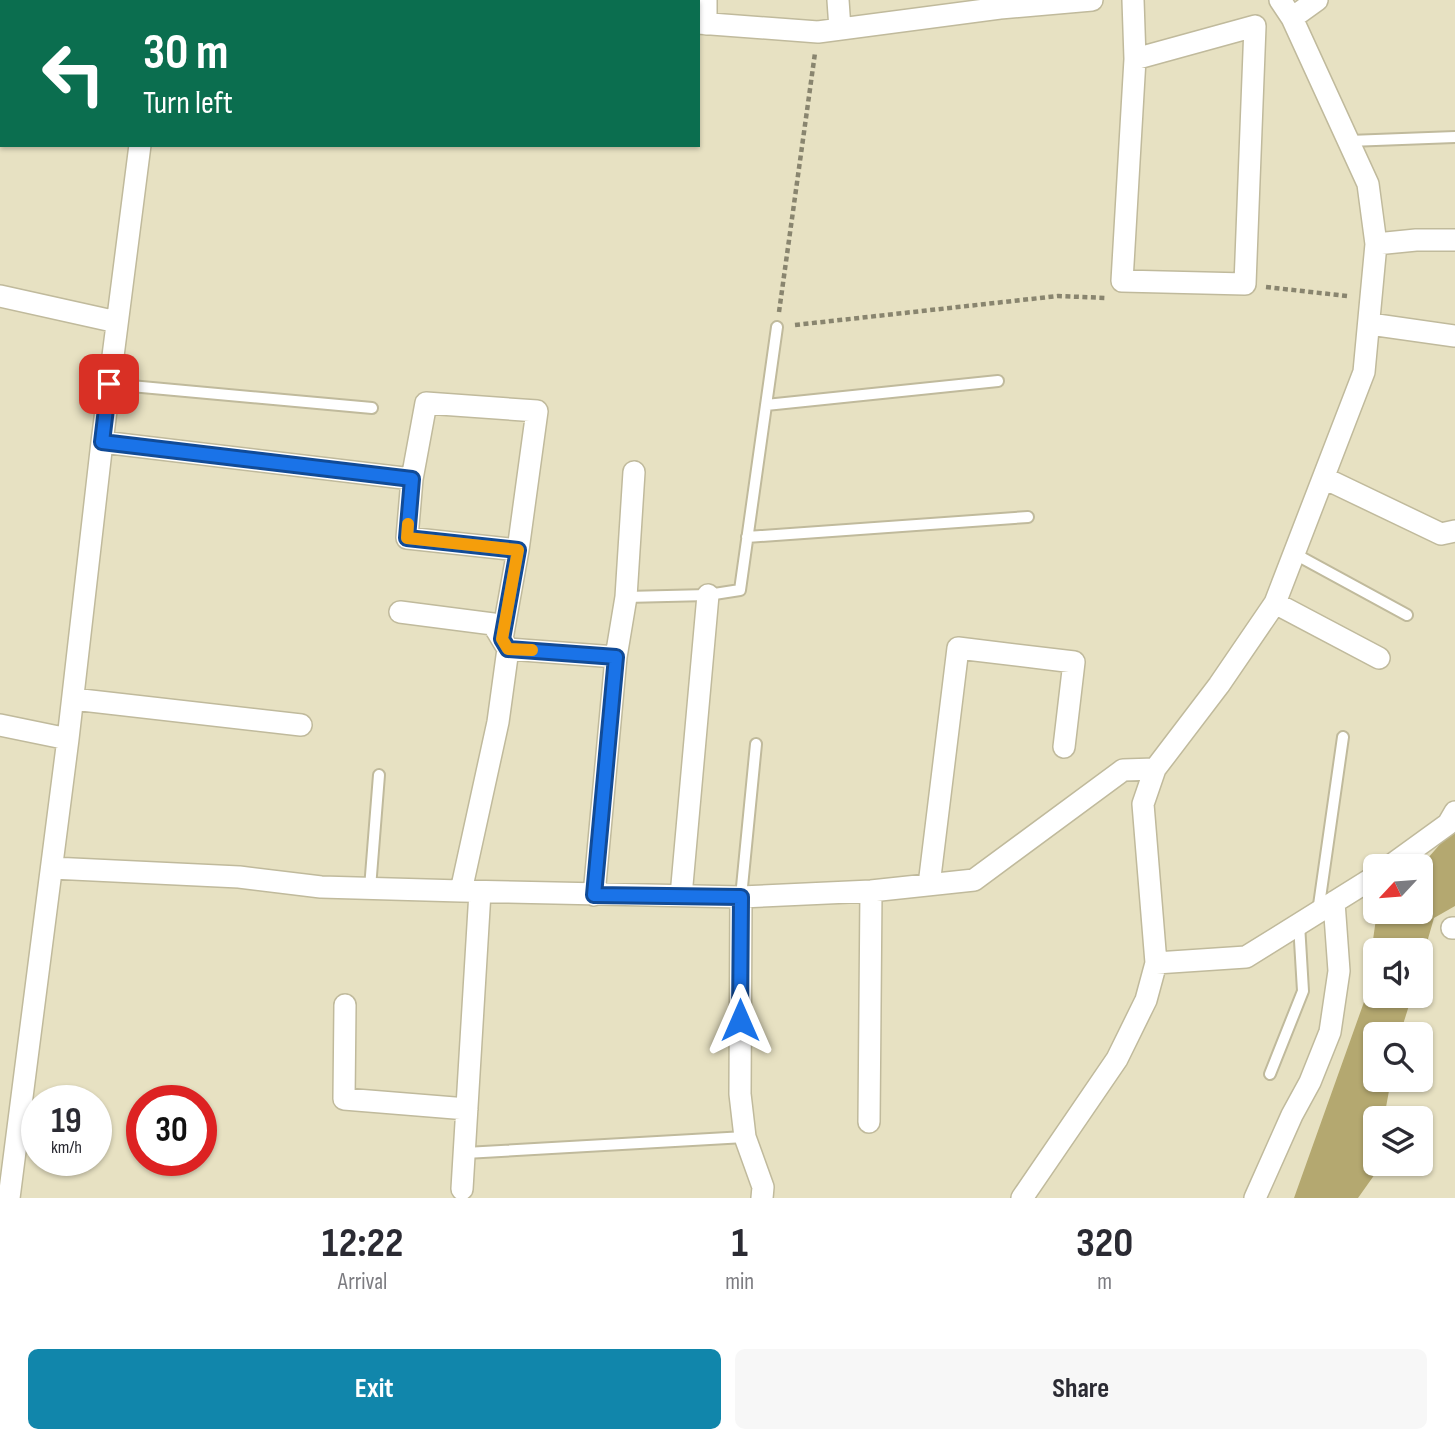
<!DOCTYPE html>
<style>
:root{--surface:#fff;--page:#f7f7f7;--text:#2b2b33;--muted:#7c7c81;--accent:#1186ab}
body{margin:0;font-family:"Sofia Sans Condensed",sans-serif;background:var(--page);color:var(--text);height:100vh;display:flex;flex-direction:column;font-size:26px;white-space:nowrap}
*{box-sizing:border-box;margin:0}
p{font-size:23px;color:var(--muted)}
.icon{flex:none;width:38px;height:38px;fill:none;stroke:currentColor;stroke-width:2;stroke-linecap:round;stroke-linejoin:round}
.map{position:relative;height:1198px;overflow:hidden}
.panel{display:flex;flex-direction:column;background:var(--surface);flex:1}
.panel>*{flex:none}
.guide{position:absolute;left:0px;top:0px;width:700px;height:147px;box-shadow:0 2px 5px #0004;background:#0b6e4f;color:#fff;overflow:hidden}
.needle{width:46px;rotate:244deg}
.controls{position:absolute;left:1363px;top:854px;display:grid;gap:14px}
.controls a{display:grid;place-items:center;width:70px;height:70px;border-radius:10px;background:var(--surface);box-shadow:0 2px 5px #0004;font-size:35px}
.speed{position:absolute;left:21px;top:1085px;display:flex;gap:14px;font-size:35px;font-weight:700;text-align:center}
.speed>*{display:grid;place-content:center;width:91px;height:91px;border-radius:50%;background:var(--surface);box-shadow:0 2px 5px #0004;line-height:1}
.speed small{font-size:18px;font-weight:400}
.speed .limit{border:10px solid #d22;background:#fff;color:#111}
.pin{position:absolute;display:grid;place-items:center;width:60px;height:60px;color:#fff;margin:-30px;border-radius:14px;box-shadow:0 4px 10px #0006}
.me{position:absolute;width:77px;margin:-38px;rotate:0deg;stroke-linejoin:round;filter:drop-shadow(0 0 5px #0008)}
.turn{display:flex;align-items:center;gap:24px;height:147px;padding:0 28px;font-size:32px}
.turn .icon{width:91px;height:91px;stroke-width:2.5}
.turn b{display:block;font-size:49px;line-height:60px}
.eta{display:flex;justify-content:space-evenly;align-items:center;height:119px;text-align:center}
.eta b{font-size:42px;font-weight:700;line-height:49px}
.primary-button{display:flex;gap:14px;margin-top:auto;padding:14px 28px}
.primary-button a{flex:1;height:80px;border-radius:10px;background:var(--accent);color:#fff;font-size:28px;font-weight:700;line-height:80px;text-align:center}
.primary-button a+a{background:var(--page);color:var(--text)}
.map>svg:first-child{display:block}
.forest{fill:#b4a870}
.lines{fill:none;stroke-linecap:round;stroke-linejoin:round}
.lane-casing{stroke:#c0ba9c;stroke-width:14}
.street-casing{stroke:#c0ba9c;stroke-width:24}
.path{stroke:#89856f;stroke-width:4.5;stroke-dasharray:5 3.5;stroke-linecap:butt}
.lane{stroke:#fff;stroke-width:10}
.street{stroke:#fff;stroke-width:21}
.route-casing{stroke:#114b97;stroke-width:18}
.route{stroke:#1a73e8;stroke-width:12}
.slow{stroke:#f59e0b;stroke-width:12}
</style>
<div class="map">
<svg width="1455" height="1198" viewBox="0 0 1455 1198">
<rect width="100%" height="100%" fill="#e7e1c2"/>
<path class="forest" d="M1455,827V906L1434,918L1421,963V950H1376V996H1412L1400,1034H1376V1080H1391L1384,1118H1376L1375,1174L1358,1198H1294L1364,1002L1377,912H1421V866Z"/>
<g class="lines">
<g class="lane-casing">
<path id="lane" d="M462,2L463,0
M1349,141L1455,137
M109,384L372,408
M766,405L998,381
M747,537L1028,517
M1295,554L1407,615
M626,597L708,595L740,590L777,327
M370,888L379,775
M741,897L756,744
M1318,912L1343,737
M1270,1074L1303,991L1299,924
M465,1153L745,1137"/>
</g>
<g class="street-casing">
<path id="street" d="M309,0L339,2
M706,0V24
M838,0L840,29
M1133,0L1135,59L1122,281L1245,284L1255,26L1135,59
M158,2V0
M1292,18L1317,0
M698,23L818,32L1000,8L1092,0
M0,74L2,75
M1376,244L1416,240H1455
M0,296L117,322
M1370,324L1455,336
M102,442L412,479L426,403L537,411L518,550L407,538L412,479
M1324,478L1441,534L1455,531
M1275,603L1379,658
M400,612L493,624L508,649L616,657L594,895
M502,639L518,550
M616,657L626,597L634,472
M73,699L301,725
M0,725L68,739
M1390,866L1448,824L1455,812
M52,868L239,877L321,887L461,891L741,897L871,891L974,880L1123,770L1155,769
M929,885L958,648L1074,662L1064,747
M461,891L498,722L508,649
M681,896L708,595
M741,897L740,1094L745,1137L763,1187L762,1198
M1452,928H1455
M1156,963L1246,957L1376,876
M345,1005L344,1099L467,1109
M869,1122L871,891
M462,1189L480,892
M9,1198L68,739L102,442L140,145
M1022,1198L1117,1059L1146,1000L1156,963L1143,804L1155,769L1219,685L1275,603L1364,372L1376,244L1368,184L1292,18L1280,0
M1255,1198L1292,1115L1310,1082L1330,1032L1339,971L1334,902"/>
</g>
<path class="path" d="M1266,287L1347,296
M779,312L815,53
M795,325L1058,296L1106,298"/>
<use href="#lane" class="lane"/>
<use href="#street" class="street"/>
</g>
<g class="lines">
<g class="route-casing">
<path id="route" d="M109,384L102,442L412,479L407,538L518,550L502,639L508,649L616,657L594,895L741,897L740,1020"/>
</g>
<use href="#route" class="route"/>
<path class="slow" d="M408,524L407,538L518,550L502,639L508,649L532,650"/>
</g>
</svg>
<div class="controls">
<a><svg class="needle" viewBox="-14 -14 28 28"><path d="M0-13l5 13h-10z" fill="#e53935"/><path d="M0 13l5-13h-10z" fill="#7c7c81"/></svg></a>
<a><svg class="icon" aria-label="sound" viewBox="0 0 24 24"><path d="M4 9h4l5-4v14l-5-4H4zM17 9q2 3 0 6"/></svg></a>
<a><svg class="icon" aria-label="search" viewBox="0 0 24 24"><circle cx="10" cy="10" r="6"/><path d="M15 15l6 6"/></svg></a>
<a><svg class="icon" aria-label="layers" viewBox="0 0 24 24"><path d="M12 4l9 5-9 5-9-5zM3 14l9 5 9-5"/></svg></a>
</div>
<div class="speed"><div>19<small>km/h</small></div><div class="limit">30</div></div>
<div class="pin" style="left:109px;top:384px;background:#d93025"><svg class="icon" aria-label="arrive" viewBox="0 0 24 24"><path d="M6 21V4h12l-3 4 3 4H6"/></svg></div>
<svg class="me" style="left:740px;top:1020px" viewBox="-20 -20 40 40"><path d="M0-17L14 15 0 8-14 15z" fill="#1a73e8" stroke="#fff" stroke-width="4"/></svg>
<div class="guide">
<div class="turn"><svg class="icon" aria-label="left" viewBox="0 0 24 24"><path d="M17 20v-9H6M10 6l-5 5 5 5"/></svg><div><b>30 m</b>Turn left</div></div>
</div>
</div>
<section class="panel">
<div class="eta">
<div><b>12:22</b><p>Arrival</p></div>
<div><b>1</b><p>min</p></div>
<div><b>320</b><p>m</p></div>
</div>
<div class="primary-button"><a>Exit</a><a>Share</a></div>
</section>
